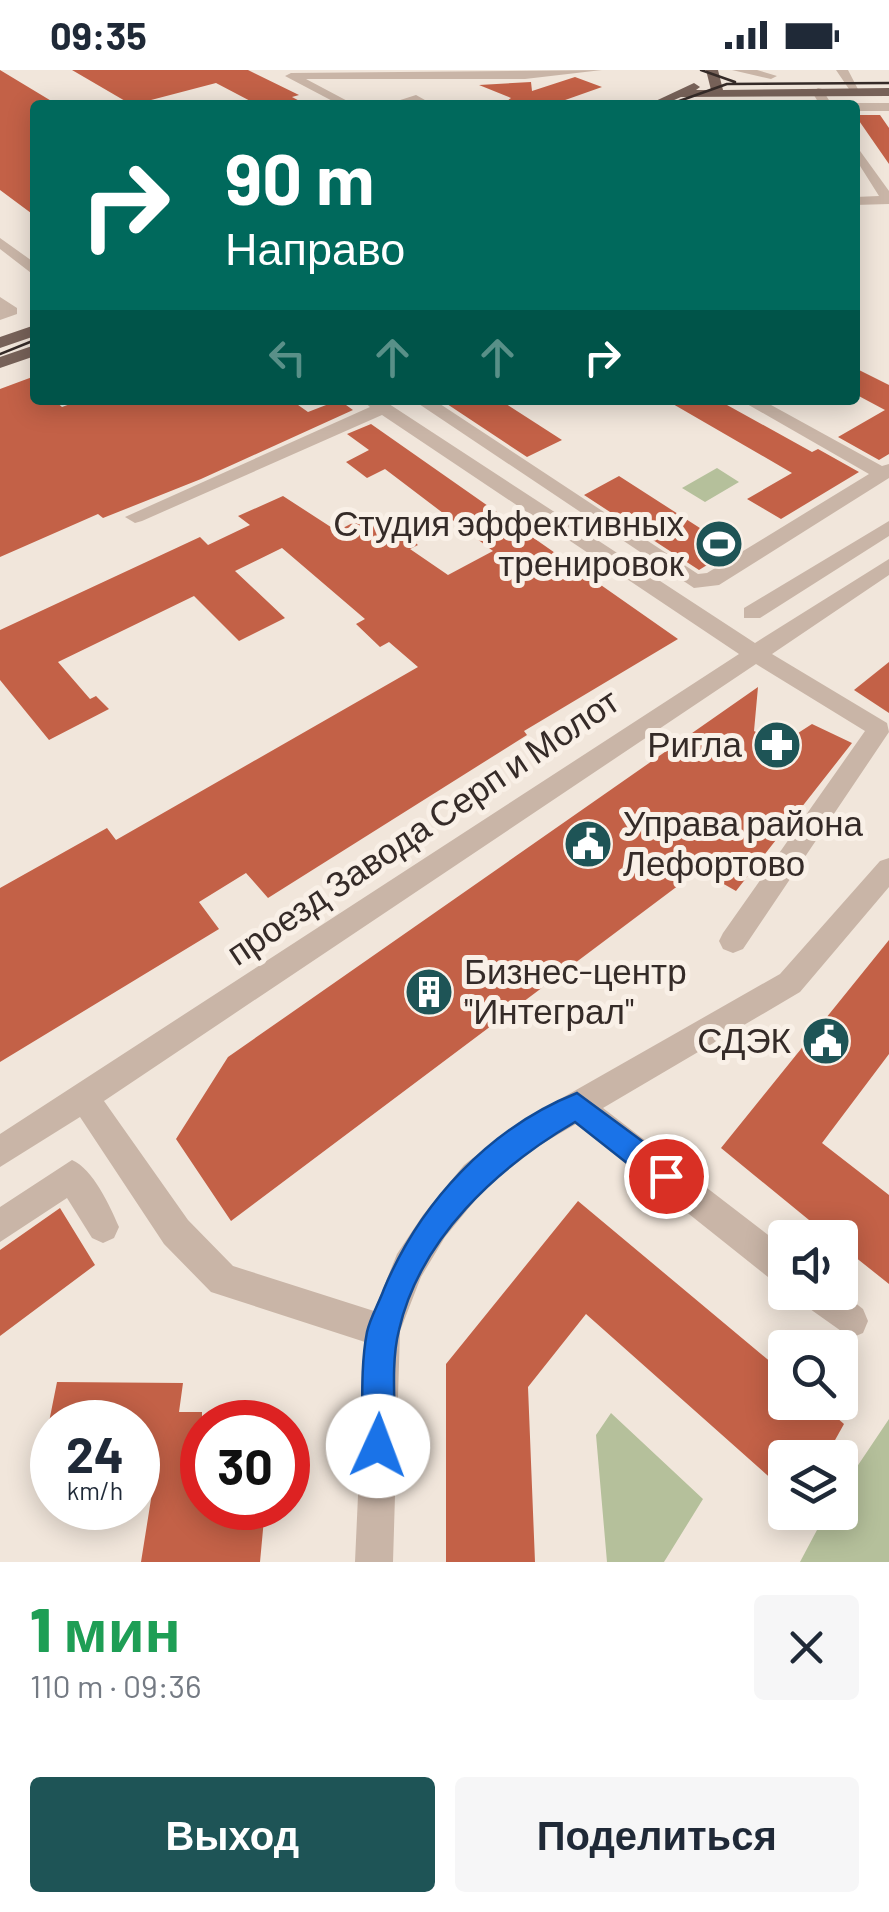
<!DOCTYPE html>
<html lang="ru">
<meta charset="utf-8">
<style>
:root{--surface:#fff;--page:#f6f6f7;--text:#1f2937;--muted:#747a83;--accent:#1e5456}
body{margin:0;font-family:Barlow,sans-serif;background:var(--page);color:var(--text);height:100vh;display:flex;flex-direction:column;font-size:38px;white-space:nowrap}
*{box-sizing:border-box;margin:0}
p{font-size:32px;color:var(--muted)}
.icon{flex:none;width:55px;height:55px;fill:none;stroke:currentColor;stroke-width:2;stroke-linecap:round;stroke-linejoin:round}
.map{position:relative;height:1492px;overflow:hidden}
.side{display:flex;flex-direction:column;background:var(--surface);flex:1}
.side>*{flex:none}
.banner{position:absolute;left:30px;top:30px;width:830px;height:305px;border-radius:10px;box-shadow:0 5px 25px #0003;background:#00695c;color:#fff;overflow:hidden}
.controls{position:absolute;left:768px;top:1150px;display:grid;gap:20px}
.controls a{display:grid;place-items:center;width:90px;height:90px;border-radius:10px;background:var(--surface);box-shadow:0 5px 25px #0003;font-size:50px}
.speed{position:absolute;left:30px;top:1330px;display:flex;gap:20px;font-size:50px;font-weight:700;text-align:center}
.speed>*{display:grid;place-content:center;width:130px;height:130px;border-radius:50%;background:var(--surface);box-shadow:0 5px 25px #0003;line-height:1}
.speed small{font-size:25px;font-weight:400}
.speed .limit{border:15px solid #d22;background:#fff;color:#111}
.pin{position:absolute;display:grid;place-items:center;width:85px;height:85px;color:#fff;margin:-42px;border:5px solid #fff;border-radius:50%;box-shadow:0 2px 10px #0007}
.me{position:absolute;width:110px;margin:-55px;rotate:2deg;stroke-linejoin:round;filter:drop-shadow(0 0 8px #0008)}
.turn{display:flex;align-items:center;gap:35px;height:210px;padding:0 30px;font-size:45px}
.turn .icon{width:130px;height:130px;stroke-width:2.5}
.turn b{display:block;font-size:70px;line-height:85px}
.lanes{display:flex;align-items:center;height:95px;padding:0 30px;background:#0003;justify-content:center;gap:50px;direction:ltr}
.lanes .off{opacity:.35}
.round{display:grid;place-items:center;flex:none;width:105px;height:105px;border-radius:10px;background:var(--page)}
.overview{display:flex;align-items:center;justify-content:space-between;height:170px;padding:0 30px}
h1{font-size:60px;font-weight:800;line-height:75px;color:#1e9e55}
.action{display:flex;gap:20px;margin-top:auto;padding:20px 30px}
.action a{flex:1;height:115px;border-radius:10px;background:var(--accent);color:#fff;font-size:40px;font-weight:800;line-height:115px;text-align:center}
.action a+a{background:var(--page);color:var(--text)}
.status{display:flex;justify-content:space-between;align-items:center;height:70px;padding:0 50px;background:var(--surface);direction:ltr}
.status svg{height:28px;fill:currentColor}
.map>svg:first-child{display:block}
.green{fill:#b5c09b}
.building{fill:#c36147}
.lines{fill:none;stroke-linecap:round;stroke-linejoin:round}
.minor{fill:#c9b5a7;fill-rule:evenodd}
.major{fill:#776259;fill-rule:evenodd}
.tram{stroke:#352b28;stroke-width:2.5}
.route{fill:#1a73e8;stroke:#114b97;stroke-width:2.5}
.labels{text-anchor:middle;stroke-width:10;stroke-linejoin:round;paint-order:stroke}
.poi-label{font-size:35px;fill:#352b28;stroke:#f9f0e7;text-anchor:end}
.street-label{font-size:35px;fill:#352b28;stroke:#f9f0e7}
</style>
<div class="status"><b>09:35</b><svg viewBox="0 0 49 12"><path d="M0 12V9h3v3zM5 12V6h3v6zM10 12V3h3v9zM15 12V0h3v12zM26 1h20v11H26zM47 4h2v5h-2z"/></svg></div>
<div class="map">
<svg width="889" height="1492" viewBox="0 0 889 1492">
<rect width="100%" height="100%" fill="#f1e6db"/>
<path class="green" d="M717,398L739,412L705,432L682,418Z
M611,1343L703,1429L664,1492H607L596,1365Z
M889,1349V1492H800L826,1443L840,1442V1422Z"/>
<path class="building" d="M0,0L58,35H35V146L0,120Z
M72,0H248L299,25L292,27L307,35H258L216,13L132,35Z
M575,7L602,17L551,35H502L511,28L479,15L531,12L532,21Z
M855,45H880L889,58V94Z
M855,298L889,315V384L879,390L838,367L885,340L855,324Z
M35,306V330H54L62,337L81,330H291L308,342L339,330L353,340L201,409L103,448L98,444L0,487V319Z
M441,330H500L562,370L527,387Z
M666,330H718L812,382L818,379L859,402L781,449L747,429L792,403Z
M371,354L678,569L524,661L527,665L268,828L246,803L199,832L219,859L0,992V818L107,758L116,770L418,597L389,572L380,577L356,554L365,549L282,478L235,501L285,548L239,571L194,526L58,592L90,629L96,626L109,639L49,670L0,610V560L200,467L208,475L250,455L238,446L283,426L337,461L374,442L418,475L410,479L448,505L493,481L385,399L367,408L346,392L369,380L347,364Z
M619,406L703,460L733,479L699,500L584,425Z
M889,592V643L854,620Z
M758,617L754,661L781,674L812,654L852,673L736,821L699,800L231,1151L176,1069L228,987Z
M889,870V984L822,1073L889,1125V1214L840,1175V1168H831L721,1078Z
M578,1131L785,1304V1332H819L844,1354L825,1388H785V1421L586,1244L528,1317L535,1492H446V1294Z
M60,1138L95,1195L0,1266V1180Z
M57,1312L183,1313L179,1342H202V1438H265L260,1492H141L152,1423H138V1352H49Z"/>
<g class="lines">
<path class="minor" d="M602,0L525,9H306L355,35H340L285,6L291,3Z
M732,0H757L777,6L771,9Z
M836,0H848L861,25H853Z
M818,18L822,19L832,35H820L812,22Z
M416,25L434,35H392L394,32Z
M693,30L702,35H688Z
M855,33H889V41H855V35H850Z
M855,74L889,121V134L855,135V127L879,126L855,88Z
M0,168L35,193V206L0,179Z
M0,227L17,238V244L0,250Z
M362,330H383L755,573L889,489V505L772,584L887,653L889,662L743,879L733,883L723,879L719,871L723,863L865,661L756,594L104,1031L188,1150L233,1196L374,1241L397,1184L423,1145L464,1095L518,1053L780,904L880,791L889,788V817L800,922L603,1038L785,1178V1216L773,1211L576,1054L540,1075L486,1117L445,1167L421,1207L400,1261L393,1492H355L365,1272L211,1222L164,1174L80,1047L0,1097V1064L739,584L382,345L142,451L135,453L125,447L370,337Z
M413,330H434L698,504L707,503L869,404L740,330H762L882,396L889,394V408L719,515L694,518Z
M889,451V466L760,548H744V538Z
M72,1090C93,1099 110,1136 119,1157L114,1168L103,1173L92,1168L67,1128L0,1172V1137Z
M840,1221L863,1239L868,1251L863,1263L851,1268L803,1234L798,1222Z"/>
<path class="major" d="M706,0H718L723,20L889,18V26L681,27L663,35H647L694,13L700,17L696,20H711Z
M35,255V266L0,278V267Z
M35,275V286L0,298V287Z"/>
<path class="tram" d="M701,0L735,12
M668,35L727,14L889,13
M0,284L35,270"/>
</g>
<path class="route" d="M577,1023L676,1096L680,1106L676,1116L666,1120L656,1116L575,1052C498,1097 420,1168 399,1260C390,1295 396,1340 395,1376L390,1388L378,1393L367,1388L362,1376C363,1340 360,1298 367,1262C370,1248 379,1233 384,1219C420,1133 489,1058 577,1023Z"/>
<defs>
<g id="stadium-disc" transform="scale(2.5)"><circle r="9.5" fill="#1e5456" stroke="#f9f0e7"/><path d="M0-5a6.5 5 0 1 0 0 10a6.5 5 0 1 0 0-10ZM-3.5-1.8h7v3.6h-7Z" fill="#fff"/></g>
<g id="pharmacy-disc" transform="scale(2.5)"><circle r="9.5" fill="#1e5456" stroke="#f9f0e7"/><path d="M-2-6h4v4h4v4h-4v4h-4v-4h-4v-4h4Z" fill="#fff"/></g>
<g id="civic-disc" transform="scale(2.5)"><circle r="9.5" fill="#1e5456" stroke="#f9f0e7"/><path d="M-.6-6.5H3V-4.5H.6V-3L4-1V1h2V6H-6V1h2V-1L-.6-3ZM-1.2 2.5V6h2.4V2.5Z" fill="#fff"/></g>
<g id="building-disc" transform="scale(2.5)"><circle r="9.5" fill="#1e5456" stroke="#f9f0e7"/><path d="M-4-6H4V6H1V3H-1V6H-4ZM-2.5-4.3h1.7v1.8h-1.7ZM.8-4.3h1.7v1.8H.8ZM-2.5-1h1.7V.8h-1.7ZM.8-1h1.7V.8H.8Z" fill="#fff"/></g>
</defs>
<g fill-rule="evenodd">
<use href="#stadium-disc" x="719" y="474"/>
<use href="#pharmacy-disc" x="777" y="675"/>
<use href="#civic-disc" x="588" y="774"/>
<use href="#building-disc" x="429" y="922"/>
<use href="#civic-disc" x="826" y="971"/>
</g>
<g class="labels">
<g class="poi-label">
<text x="684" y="466">Студия эффективных<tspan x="684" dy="40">тренировок</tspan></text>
<text x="742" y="687">Ригла</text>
<text x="623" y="766" text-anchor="start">Управа района<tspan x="623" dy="40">Лефортово</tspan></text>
<text x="464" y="914" text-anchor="start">Бизнес-центр<tspan x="464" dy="40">"Интеграл"</tspan></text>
<text x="791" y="983">СДЭК</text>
</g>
<g class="street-label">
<text transform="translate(423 757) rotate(-34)" y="12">проезд Завода Серп и Молот</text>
</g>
</g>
</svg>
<div class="controls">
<a><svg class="icon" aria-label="sound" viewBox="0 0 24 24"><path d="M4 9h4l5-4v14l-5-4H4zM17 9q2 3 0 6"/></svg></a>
<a><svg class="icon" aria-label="search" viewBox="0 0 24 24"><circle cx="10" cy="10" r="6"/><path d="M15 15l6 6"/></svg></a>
<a><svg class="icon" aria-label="layers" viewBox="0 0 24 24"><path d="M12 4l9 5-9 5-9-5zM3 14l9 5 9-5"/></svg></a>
</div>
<div class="speed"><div>24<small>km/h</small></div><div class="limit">30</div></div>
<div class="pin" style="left:666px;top:1106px;background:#d93025"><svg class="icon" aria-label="arrive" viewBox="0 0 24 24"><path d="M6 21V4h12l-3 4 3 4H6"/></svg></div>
<svg class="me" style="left:378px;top:1376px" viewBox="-20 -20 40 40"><circle r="19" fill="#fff"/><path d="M0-13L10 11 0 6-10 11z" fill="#1a73e8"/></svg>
<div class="banner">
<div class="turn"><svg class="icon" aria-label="right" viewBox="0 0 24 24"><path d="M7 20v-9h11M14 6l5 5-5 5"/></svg><div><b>90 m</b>Направо</div></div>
<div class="lanes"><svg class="icon off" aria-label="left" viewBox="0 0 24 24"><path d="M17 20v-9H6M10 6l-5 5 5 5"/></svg><svg class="icon off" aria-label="ahead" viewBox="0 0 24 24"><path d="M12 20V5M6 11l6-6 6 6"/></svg><svg class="icon off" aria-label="ahead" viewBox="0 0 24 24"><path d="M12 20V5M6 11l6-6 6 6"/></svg><svg class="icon" aria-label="right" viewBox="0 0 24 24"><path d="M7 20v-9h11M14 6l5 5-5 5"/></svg></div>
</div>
</div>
<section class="side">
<div class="overview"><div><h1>1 мин</h1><p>110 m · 09:36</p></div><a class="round"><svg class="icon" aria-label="close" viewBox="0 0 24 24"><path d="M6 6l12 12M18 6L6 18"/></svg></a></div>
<div class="action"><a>Выход</a><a>Поделиться</a></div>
</section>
